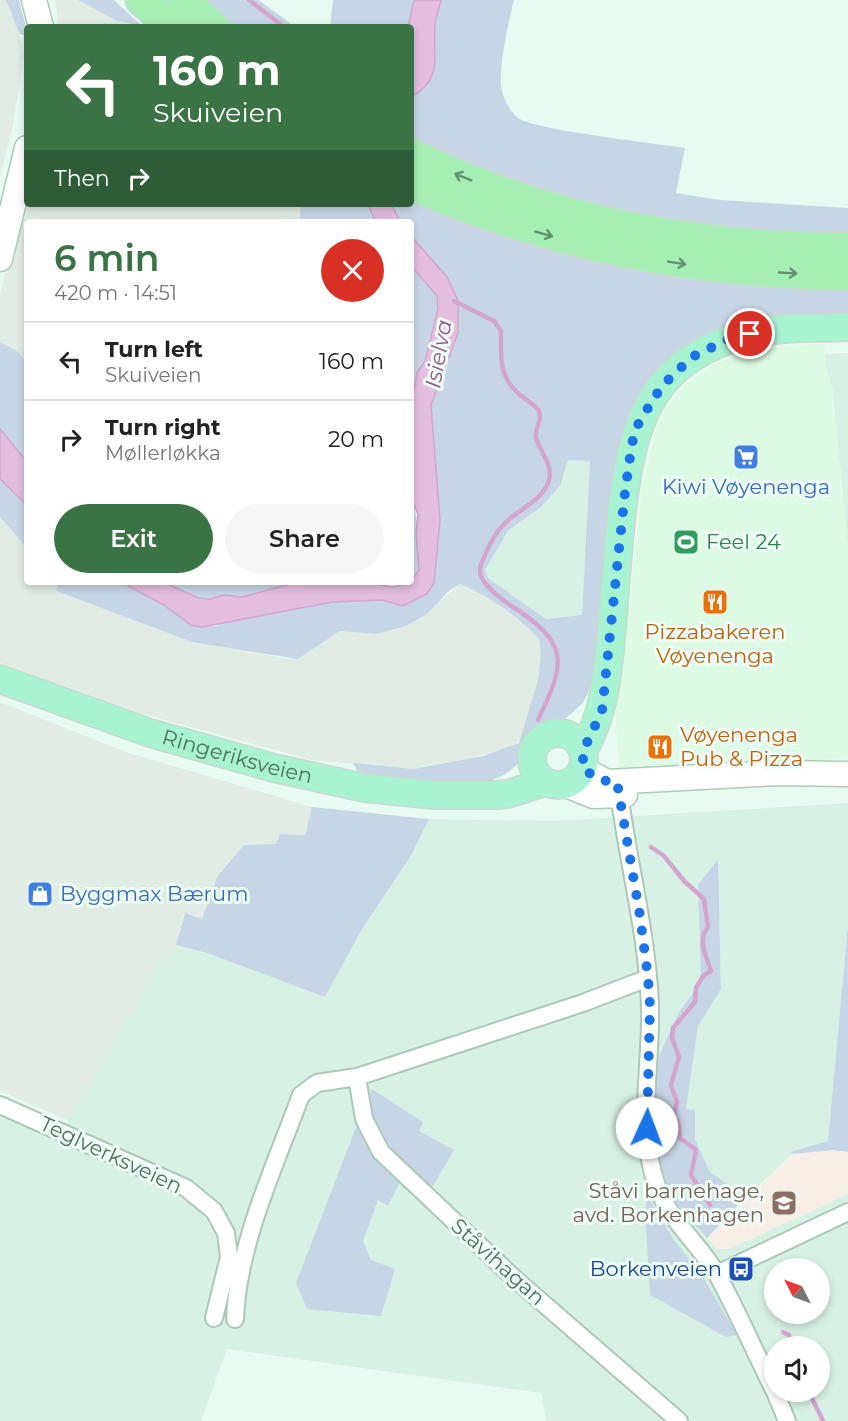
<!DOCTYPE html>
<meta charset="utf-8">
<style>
:root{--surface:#fff;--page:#f6f6f6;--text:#222;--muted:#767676;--line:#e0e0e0;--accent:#3a7444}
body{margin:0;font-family:Montserrat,sans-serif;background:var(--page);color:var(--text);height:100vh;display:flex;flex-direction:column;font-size:22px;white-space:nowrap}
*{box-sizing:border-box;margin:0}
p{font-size:20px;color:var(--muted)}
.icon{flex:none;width:33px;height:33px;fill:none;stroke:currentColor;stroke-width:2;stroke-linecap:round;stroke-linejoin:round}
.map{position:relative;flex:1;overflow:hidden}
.drawer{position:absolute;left:24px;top:219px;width:390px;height:366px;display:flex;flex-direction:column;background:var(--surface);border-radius:6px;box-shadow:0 3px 9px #0003}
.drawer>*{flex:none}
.banner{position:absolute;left:24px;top:24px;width:390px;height:183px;border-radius:6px;box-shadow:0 3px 9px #0003;background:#3a7444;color:#fff;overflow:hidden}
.needle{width:39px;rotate:312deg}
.fabs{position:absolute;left:764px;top:1258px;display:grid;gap:12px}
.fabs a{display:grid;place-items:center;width:66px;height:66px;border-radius:50%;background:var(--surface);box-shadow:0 3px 9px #0003;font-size:30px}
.pin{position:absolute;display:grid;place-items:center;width:51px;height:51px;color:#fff;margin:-26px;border:3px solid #fff;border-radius:50%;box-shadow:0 2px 6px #0007}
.me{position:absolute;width:66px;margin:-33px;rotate:2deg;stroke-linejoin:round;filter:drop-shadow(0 0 4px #0008)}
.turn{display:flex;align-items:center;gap:21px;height:126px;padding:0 30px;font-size:27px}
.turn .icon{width:78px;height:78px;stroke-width:2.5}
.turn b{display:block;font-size:42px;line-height:51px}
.then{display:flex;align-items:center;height:57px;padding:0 30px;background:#0003;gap:12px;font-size:22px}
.round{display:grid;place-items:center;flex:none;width:63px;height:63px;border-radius:32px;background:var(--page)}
.headline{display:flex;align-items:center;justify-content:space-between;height:102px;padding:0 30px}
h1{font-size:36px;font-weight:600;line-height:45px;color:var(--accent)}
.action{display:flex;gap:12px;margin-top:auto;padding:12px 30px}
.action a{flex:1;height:69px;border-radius:36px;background:var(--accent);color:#fff;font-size:24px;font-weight:600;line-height:69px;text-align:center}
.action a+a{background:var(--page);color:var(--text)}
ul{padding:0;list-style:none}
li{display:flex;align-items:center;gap:18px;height:78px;padding:0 30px;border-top:2px solid var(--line)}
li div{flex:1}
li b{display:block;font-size:22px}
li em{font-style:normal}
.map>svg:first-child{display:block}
.residential{fill:#d7f2e4;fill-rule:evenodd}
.commercial{fill:#ddfae4}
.industrial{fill:#e1ece5}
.education{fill:#f7efe5}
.green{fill:#c7d6e7;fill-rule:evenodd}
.water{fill:#e3bedf;stroke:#d3a5cf;stroke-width:1.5}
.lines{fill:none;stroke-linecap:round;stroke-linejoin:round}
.stream{stroke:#d3a5cf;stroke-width:4.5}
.street-casing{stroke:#acc9b7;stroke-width:20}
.secondary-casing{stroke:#abccb7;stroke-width:27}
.primary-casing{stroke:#cdd8d1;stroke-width:30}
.highway-casing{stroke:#cdd8d1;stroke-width:33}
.street{stroke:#fff;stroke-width:16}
.secondary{stroke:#fff;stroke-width:24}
.primary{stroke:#a7f3d2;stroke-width:27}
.highway{stroke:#a5efb4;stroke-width:30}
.oneway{stroke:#649170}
.route{stroke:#1a73e8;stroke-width:10;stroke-dasharray:0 18}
.labels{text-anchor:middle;stroke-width:6;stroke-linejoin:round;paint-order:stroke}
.shop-label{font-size:21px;fill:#366cbe;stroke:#eefdf7}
.leisure-label{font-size:21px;fill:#27864d;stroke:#eefdf7;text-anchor:start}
.food-label{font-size:21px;fill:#c56008;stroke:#eefdf7}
.street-label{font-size:21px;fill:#4e7259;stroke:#eefdf7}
.education-label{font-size:21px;fill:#785e54;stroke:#eefdf7;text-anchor:end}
.transit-label{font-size:21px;fill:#164399;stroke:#eefdf7;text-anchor:end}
.water-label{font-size:22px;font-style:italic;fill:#985490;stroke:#eefdf7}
</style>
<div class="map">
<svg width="848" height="1421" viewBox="0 0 848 1421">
<rect width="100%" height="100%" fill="#e8fbf2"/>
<path class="residential" d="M848,353V546L832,386L825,365V354Z
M568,460H590L582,616L546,619L488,578L485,570L508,531L541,507L560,486Z
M848,803V924L828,1141L791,1152L793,1154L746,1197L710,1172L695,1139L694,1110L686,1109L698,1026L721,989L718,861L698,884L701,982L679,1012L665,1192L717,1249H729L848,1194V1421H546L541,1393L227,1349L201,1421H0V1111L59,1137L156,968L176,945L207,953L325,997L362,929L412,854L429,819L554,821ZM774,1269H819V1314H774ZM774,1347H819V1392H774Z"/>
<path class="commercial" d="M813,344H825V365L832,386L848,546V758L620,773L615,709L622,675L642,485L656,429L665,410L685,385L715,364L753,350Z"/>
<path class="industrial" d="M0,0H5L13,12L24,55L13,126L0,176Z
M55,0H78L115,20L141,27H59Z
M27,192V204H301L299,222H27V362L17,351L0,342V294Z
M0,517L27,548V582H58L56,591L192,642L221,645L282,658L298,659L340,631L376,634L440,601L460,584L475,590L504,608L539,639L541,653L538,680L524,734L514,747L441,766L414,769L311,760L136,712L0,663Z
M0,702L126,752L312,807L305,835L281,834L277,844L217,877L202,919L184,913L176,945L156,968L69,1121L0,1091Z"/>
<path class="education" d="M833,1150L848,1152V1194L729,1249H717L707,1238L793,1154Z"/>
<path class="green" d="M5,0H19L25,23V35L20,34C13,23 13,11 5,0Z
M78,0H114L143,27L115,20Z
M202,0H259L295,27H233Z
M333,0H414L408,27H330Z
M441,0H514C509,19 497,73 502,91C504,100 511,112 518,118C530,129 659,144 685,148L676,193L719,200L848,208V237C812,235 775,236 739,232C630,221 508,188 411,139V97C445,77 432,55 435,24C436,16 439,8 441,0Z
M411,199C493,230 574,261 661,275C722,285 786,284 848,286V316L772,320L638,399L628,418L620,448L600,653L588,693L583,703L560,723L537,731C528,743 524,759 512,769C479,798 400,778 359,774L353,763L414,769L483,756L519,743L538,680L541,653L539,639C517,616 490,596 460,584L449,591L427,614L406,626L376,634L340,631L298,659L192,642L56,591L58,582H121L162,604L191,625L216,626L226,620L332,602L382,600L403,606L434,583L440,520L431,405L448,364L447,277L411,236V222H401L391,204H411ZM568,460L590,461L582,615L546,619L488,578L485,570L508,531L541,507L560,486Z
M301,204H368L376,222H299Z
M411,266L437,296L438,309L425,361L417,373L411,403Z
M0,342L17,351L27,362V462L0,429Z
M0,479L27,505V548L0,517Z
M411,498C420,520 417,546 419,570L411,579Z
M163,582H298L242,597L224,595L210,599L198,598Z
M312,807L429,819L412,854L362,929L325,997L207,953L176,945L185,913L202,919L217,877L244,845L276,844L280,834L305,835Z
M718,860L721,989L698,1026L686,1109L695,1110V1139L710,1172L746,1197L707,1238L665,1192L649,1134L659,1056L679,1012L701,982L698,884Z
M848,924V1152L833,1150L793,1154L790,1152L828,1141Z
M372,1089L423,1122L419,1131L454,1150L430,1191C405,1167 356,1130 372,1089Z
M358,1122L401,1180L388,1206L378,1200L363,1241L371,1260L395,1269L381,1316L307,1309L296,1283Z
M648,1196L674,1240L703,1277L737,1335L726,1337L650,1295L645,1210Z"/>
<path class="water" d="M414,0H441C439,8 436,16 435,24C432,55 445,78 411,97V27H408Z
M368,204H391L401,222H376Z
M411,236L447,277L458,301V333L431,405L440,520L434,583L427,594L403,606L382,600L332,602L202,627L191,625L162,604L121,582H163L198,598L210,599L224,595L242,597L298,582H367L393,587L411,582L419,570L416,534L418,514L411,498V403L417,373L425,361L438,309L437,296L411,266Z
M0,429L27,462V505L0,479Z"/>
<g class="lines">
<path class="stream" d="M249,0L284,27
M454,301L494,321L501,331C501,355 498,375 518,393C524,399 535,404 539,411C543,419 534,430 536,438C540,452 553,464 549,480C544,500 517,510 504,524C495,533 490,543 485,555C482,562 478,568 481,576C486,588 500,598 510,605C569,643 567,660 538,720
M651,847L664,856L685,882L704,899L708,927C697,941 706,955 711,971L703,976L696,988L695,1002L673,1028L672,1038L679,1057L671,1085L677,1102L674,1117L678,1122L680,1138L696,1150L691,1175L710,1205
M783,1332L789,1335L792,1347
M809,1392L823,1421"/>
<g class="street-casing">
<path id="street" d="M618,785C627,859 647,931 650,1005C652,1064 636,1129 657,1186C670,1222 700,1244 718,1276C738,1313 755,1352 774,1390
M648,978L583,1003L357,1077L364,1119L381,1152L514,1278L679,1421
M0,1105L186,1188L214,1211L226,1233L229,1257L214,1318
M717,1274L848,1212
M235,1319C238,1243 275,1166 301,1095L317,1083L357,1077
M775,1392L787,1421"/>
</g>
<g class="secondary-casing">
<path id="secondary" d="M34,0L41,27
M0,259L27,148
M583,769L607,782L778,773L848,774
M566,785L593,796L625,795"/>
</g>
<g class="primary-casing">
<g id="primary">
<path id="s1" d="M0,679L150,733L274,768L365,788L434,795H495L508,794L545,782"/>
<circle cx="558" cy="759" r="26"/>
<path d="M583,751C605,714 608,671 612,628C615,589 618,550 622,511C632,431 646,368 731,339C767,326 810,329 848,327"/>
</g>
</g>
<g class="highway-casing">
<path id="highway" d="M141,0L172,27
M183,0L214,27
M411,154C547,220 697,248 848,248
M411,185C554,246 693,273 848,275"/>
</g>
<use href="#street" class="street"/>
<use href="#secondary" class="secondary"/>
<use href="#primary" class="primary"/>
<use href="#highway" class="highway"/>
</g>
<defs><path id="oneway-shaft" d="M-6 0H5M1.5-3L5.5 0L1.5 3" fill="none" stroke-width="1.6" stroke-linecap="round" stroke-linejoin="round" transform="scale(1.5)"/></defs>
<g class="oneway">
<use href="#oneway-shaft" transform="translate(463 177) rotate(-158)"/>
<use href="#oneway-shaft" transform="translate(544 234) rotate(16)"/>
<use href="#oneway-shaft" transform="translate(677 263) rotate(9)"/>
<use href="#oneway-shaft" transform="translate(788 273) rotate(3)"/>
</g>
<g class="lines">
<path class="route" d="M647,1128L650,1006L648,978L640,916L617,782L600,780L583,769V751L602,711L625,492L632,443L639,422L662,386L692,357L731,338L750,334"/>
</g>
<defs>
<g id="supermarket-square" transform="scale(1.35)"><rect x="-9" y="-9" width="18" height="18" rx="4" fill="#3f7fe0" stroke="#eefdf7"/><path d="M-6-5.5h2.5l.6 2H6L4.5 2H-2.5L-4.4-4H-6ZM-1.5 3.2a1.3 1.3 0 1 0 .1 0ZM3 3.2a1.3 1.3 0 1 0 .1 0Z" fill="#fff"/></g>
<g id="stadium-square" transform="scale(1.35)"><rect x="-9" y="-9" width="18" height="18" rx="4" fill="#2e9e5b" stroke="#eefdf7"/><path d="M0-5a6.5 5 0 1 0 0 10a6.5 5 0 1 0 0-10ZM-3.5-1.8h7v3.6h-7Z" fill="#fff"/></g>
<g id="restaurant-square" transform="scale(1.35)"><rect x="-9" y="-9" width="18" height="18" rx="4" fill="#e8710a" stroke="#eefdf7"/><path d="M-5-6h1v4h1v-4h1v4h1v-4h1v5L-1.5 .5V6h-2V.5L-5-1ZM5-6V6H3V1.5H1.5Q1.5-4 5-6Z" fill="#fff"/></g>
<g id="shop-square" transform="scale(1.35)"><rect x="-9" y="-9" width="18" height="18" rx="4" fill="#3f7fe0" stroke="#eefdf7"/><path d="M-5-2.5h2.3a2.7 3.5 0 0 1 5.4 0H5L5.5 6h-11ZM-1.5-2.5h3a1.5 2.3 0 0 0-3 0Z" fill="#fff"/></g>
<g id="school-square" transform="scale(1.35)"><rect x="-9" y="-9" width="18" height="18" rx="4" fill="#8d6e63" stroke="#eefdf7"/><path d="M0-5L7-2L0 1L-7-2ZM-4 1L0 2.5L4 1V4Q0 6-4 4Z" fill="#fff"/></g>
<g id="bus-square" transform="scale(1.35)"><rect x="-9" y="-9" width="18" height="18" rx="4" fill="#1a4fb4" stroke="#eefdf7"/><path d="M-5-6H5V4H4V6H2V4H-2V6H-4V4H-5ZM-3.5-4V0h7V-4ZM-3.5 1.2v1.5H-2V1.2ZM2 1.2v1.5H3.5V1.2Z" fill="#fff"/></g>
</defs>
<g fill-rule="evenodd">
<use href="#supermarket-square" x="746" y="457"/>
<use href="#stadium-square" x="686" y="542"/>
<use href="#restaurant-square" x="715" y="602"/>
<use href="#restaurant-square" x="660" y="747"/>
<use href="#shop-square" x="40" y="894"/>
<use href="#school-square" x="784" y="1203"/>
<use href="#bus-square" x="741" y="1269"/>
</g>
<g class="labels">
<g class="shop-label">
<text x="746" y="494">Kiwi Vøyenenga</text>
<text x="60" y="901" text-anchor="start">Byggmax Bærum</text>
</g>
<g class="leisure-label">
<text x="706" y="549">Feel 24</text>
</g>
<g class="food-label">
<text x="715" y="639">Pizzabakeren<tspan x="715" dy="24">Vøyenenga</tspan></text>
<text x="680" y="742" text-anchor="start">Vøyenenga<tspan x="680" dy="24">Pub &amp; Pizza</tspan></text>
</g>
<g class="street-label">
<text dy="7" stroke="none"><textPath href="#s1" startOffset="250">Ringeriksveien</textPath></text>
<text transform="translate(111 1155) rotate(25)" y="7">Teglverksveien</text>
<text transform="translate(498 1262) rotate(42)" y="7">Ståvihagan</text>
</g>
<g class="education-label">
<text x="764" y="1198">Ståvi barnehage,<tspan x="764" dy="24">avd. Borkenhagen</tspan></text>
</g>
<g class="transit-label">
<text x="722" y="1276">Borkenveien</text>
</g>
<g class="water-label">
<text transform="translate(438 354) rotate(-80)" y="8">Isielva</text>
</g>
</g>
</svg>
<div class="fabs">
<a><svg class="needle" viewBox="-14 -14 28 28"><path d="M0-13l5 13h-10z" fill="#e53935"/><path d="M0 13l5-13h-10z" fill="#767676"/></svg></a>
<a><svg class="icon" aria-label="sound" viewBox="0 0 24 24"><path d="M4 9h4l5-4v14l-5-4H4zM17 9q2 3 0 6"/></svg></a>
</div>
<div class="pin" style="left:750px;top:334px;background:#d93025"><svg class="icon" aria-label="arrive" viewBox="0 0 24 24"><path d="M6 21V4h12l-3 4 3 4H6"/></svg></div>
<svg class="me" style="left:647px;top:1128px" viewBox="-20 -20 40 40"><circle r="19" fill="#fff"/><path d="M0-13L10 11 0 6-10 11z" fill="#1a73e8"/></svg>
<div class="banner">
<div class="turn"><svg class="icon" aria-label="left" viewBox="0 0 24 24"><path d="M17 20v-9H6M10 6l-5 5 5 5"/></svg><div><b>160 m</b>Skuiveien</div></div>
<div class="then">Then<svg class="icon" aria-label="right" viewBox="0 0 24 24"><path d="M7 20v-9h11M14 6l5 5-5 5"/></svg></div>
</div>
<section class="drawer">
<div class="headline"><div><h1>6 min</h1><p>420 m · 14:51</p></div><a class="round" style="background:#d93025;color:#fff"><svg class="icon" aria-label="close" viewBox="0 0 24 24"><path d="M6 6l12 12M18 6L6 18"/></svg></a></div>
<ul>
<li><svg class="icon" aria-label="left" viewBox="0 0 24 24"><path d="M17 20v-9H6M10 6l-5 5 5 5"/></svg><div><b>Turn left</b><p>Skuiveien</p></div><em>160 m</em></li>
<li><svg class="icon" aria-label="right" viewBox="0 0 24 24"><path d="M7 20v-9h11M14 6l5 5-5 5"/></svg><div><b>Turn right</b><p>Møllerløkka</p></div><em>20 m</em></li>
</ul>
<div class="action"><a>Exit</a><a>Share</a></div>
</section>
</div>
